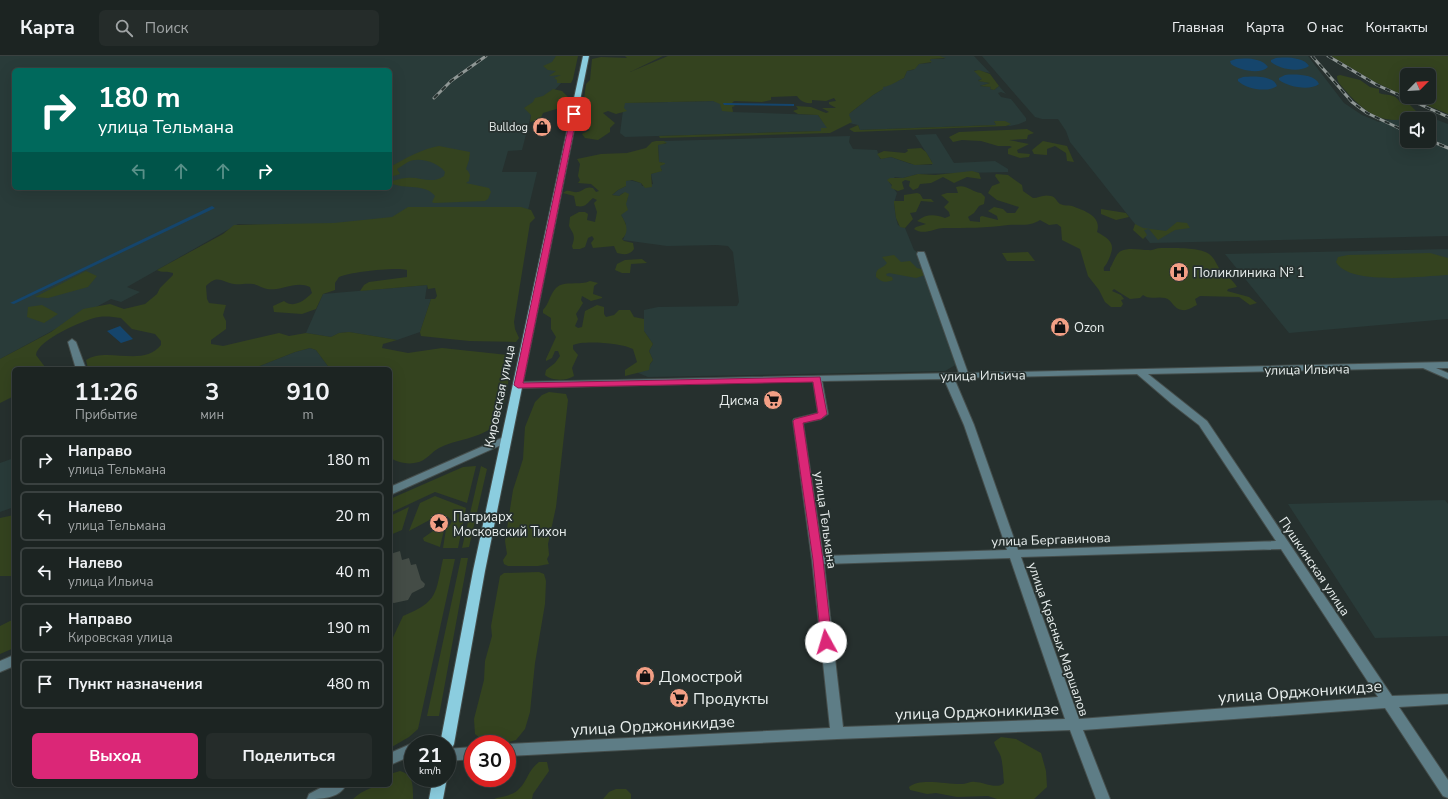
<!DOCTYPE html>
<html lang="ru">
<meta charset="utf-8">
<style>
:root{--surface:#1c2422;--page:#252c2a;--text:#f1f3f6;--muted:#a0a4a5;--line:#3a4140;--accent:#db2777}
body{margin:0;font-family:"Nunito Sans",sans-serif;background:var(--page);color:var(--text);height:100vh;display:flex;flex-direction:column;font-size:15px;white-space:nowrap}
*{box-sizing:border-box;margin:0}
p{font-size:13px;color:var(--muted)}
.icon{flex:none;width:22px;height:22px;fill:none;stroke:currentColor;stroke-width:2;stroke-linecap:round;stroke-linejoin:round}
.map{position:relative;flex:1;overflow:hidden}
.details{position:absolute;left:12px;top:311px;width:380px;height:420px;display:flex;flex-direction:column;background:var(--surface);border-radius:6px;box-shadow:0 4px 16px #0002,0 0 0 1px var(--line)}
.details>*{flex:none}
.guide{position:absolute;left:12px;top:12px;width:380px;height:122px;border-radius:6px;box-shadow:0 4px 16px #0002,0 0 0 1px var(--line);background:#00695c;color:#fff;overflow:hidden}
.needle{width:26px;rotate:66deg}
.buttons{position:absolute;left:1400px;top:12px;display:grid;gap:8px}
.buttons a{display:grid;place-items:center;width:36px;height:36px;border-radius:6px;background:var(--surface);box-shadow:0 4px 16px #0002,0 0 0 1px var(--line);font-size:20px}
.speed{position:absolute;left:404px;top:679px;display:flex;gap:8px;font-size:20px;font-weight:700;text-align:center}
.speed>*{display:grid;place-content:center;width:52px;height:52px;border-radius:50%;background:var(--surface);box-shadow:0 4px 16px #0002,0 0 0 1px var(--line);line-height:1}
.speed small{font-size:10px;font-weight:400}
.speed .limit{border:6px solid #d22;background:#fff;color:#111}
.pin{position:absolute;display:grid;place-items:center;width:34px;height:34px;color:#fff;margin:-17px;border-radius:8px;box-shadow:0 2px 6px #0006}
.me{position:absolute;width:44px;margin:-22px;rotate:354deg;stroke-linejoin:round;filter:drop-shadow(0 0 3px #0008)}
.turn{display:flex;align-items:center;gap:14px;height:84px;padding:0 20px;font-size:18px}
.turn .icon{width:52px;height:52px;stroke-width:2.5}
.turn b{display:block;font-size:28px;line-height:34px}
.lanes{display:flex;align-items:center;height:38px;padding:0 20px;background:#0003;justify-content:center;gap:20px;direction:ltr}
.lanes .off{opacity:.35}
.eta{display:flex;justify-content:space-evenly;align-items:center;height:68px;text-align:center}
.eta b{font-size:24px;font-weight:700;line-height:28px}
.action{display:flex;gap:8px;margin-top:auto;padding:8px 20px}
.action a{flex:1;height:46px;border-radius:6px;background:var(--accent);color:#fff;font-size:16px;font-weight:700;line-height:46px;text-align:center}
.action a+a{background:var(--page);color:var(--text)}
ul{padding:0;list-style:none}
li{display:flex;align-items:center;gap:12px;height:50px;margin:0 8px 6px;padding:0 12px;border:2px solid var(--line);border-radius:6px}
li div{flex:1}
li b{display:block;font-size:15px}
li em{font-style:normal}
header{display:flex;align-items:center;gap:24px;box-sizing:border-box;height:56px;padding:0 20px;background:var(--surface);border-bottom:1px solid var(--line)}
header strong{font-size:19px}
nav{display:flex;gap:22px;margin-inline-start:auto;font-size:14px}
.search{width:280px;height:36px;background:var(--page);display:flex;align-items:center;gap:10px;box-sizing:border-box;padding:0 14px;border-radius:6px;color:var(--muted);font-size:15px}
.map>svg:first-child{display:block}
.built{fill:#293b39;fill-rule:evenodd}
.green{fill:#34431f}
.water{fill:#15456c}
.building{fill:#444c46}
.lines{fill:none;stroke-linecap:round;stroke-linejoin:round}
.minor-casing{stroke:#454e4c;stroke-width:2}
.major-casing{stroke:#454e4c;stroke-width:2}
.minor{fill:#5e7d86;fill-rule:evenodd}
.major{fill:#8bcddf;fill-rule:evenodd}
.rail-casing{stroke:#8f9795;stroke-width:3}
.rail{stroke:#26302e;stroke-width:2;stroke-dasharray:5.5;stroke-linecap:butt}
.route{fill:#db2777;stroke:#8e194d}
.labels{text-anchor:middle;stroke-width:3.5;stroke-linejoin:round;paint-order:stroke}
.far-poi-label{font-size:11px;fill:#e7edec;stroke:#26302e;text-anchor:end}
.poi-label{font-size:13px;fill:#e7edec;stroke:#26302e;text-anchor:start}
.street-label{font-size:13px;fill:#e7edec;stroke:#26302e}
.near-poi-label{font-size:16px;fill:#e7edec;stroke:#26302e;text-anchor:start}
.near-street-label{font-size:16px;fill:#e7edec;stroke:#26302e}
</style>
<header>
<strong>Карта</strong>
<div class="search"><svg class="icon" aria-label="search" viewBox="0 0 24 24"><circle cx="10" cy="10" r="6"/><path d="M15 15l6 6"/></svg>Поиск</div>
<nav><a>Главная</a><a>Карта</a><a>О нас</a><a>Контакты</a></nav>
</header>
<div class="map">
<svg width="1448" height="743" viewBox="0 0 1448 743">
<rect width="100%" height="100%" fill="#26302e"/>
<path class="built" d="M0,0H571L563,25L531,59L522,94L508,95L502,116H537L528,154L323,170L238,168L127,231L140,236L121,246L111,243L0,303ZM14,14H390V132H14Z
M940,0H974L990,17L974,14L983,23L978,24L979,25L990,27L980,30L991,31L990,33L994,34L999,30L1006,38L1001,36L998,37L1001,41L1011,43L1026,62V65L1019,68L1010,70L994,66L997,69L860,74L858,69L849,67L848,59L850,57L873,39L883,33V31L904,22L907,15L913,14L919,8L931,7L930,3H945Z
M982,0H1308L1344,47L1362,59L1379,66L1419,57L1448,68V180L1150,187L1070,86L1066,75L1058,63H1042L1035,61ZM1407,63H1429V85H1407Z
M713,45L727,46L732,56L818,59L828,72H821L822,75L625,81L620,77L624,47Z
M936,78L954,107L995,105L1008,113V116L918,118L903,122L895,121L889,126L897,137L894,147L896,162L898,169L905,172L914,194L917,196L957,308L945,315L648,321L636,316L649,310L653,304L649,295L653,288L644,275V254L658,251L737,250L739,246L733,196L728,190L717,189L667,190L623,184L625,179L626,168L621,159L628,141L623,137L619,140L612,139L618,134L626,130V125L629,124L641,127L642,130L653,128L651,118L662,114L659,111L662,106H659L658,88H666L664,85L850,80L849,86L853,93L877,94L880,103L891,101L911,108L926,109H932V106L915,79Z
M1448,193V263L1289,277L1225,198Z
M427,229L425,243H431L420,276L397,284L349,276L339,277L331,281L306,277L323,238Z
M310,292L316,294L330,313H252L295,296Z
M14,402V451L0,456V407Z
M1445,444L1448,448V580L1375,582L1288,448Z"/>
<path class="green" d="M556,0H578L573,23L571,27H557V24L554,22L561,19L549,20L556,15L548,14L543,10L552,6Z
M625,0H663L630,16L668,0H940L946,2L931,3L930,4L932,6L919,8L915,13L907,15L904,22C897,25 891,30 883,31V33L873,39L850,57L849,59L852,66L830,77L660,82L659,80L821,75V72H827L818,59L798,58L793,55L798,53L796,50L811,51L826,57L829,56L822,52H836L829,48V46L836,45L834,42L826,45L812,44V47C806,48 800,45 797,40L771,41V44L762,46L734,45L732,47L735,50L732,51L733,56L722,55L720,48L713,45L625,47L624,52L627,55L616,58L608,55L603,57L615,67L610,72V76L598,84L585,82L582,78L590,74L581,70L579,67L582,58V45L584,43L586,28L590,24L592,3L601,1L627,2Z
M1331,0H1448V58L1408,41H1429V19H1407V41L1375,26Z
M979,14L990,18L999,30L994,34L990,33L991,31L980,30L990,27L978,25L982,23L974,15Z
M1340,19L1360,24L1370,31L1379,33V37C1387,40 1395,37 1400,46L1410,49L1417,56C1409,58 1405,64 1395,64C1373,64 1357,48 1344,33C1340,28 1337,26 1337,20Z
M553,33L562,35L568,41L563,51L543,57L540,64L530,66L531,59L524,52L533,46L535,42L543,40Z
M994,65H1005L1011,68L1006,70L854,76L849,73L858,69L860,74L996,69Z
M1027,73L1034,77L1028,79L1027,83L1009,84L1029,88L1017,94L1018,97L1030,98L1029,101L1020,102L1008,98V93L1012,91L1010,90H998L981,85L962,84L953,86L949,81L959,76Z
M656,85H664L667,87L658,89L659,106L665,107V108L660,110L662,115L651,118L652,131L645,132L641,127L632,124L626,125V130L618,134L612,139L619,140L625,136L629,138L626,148L628,154L621,159C626,167 630,175 622,183L624,185L633,187L634,193C630,199 624,199 617,197L614,190L593,192L591,187L594,183L592,180L588,182L585,191L580,193H573L572,190C576,179 573,178 569,170L570,161L579,156H585L588,158L587,164L595,166L597,156L594,147L597,144L593,142C587,147 586,152 576,150L574,140L563,137C568,132 572,137 578,136C584,134 586,130 593,132L596,136L599,135L591,128L578,127L580,124L578,120L580,108L577,103L601,98L627,97L646,92L652,86Z
M1043,85L1067,90L1074,106L1067,105L1066,97L1055,90L1047,93V99L1034,98L1032,94Z
M439,90L470,96L469,104L466,113L468,115L470,119L469,125L466,127L489,132L491,136L488,143L485,145L434,147L432,146L435,140C425,127 406,134 390,127V125C396,125 400,122 406,122C420,120 431,129 444,120L445,116C439,107 419,100 408,106C404,108 401,111 397,113L400,118L390,121V111C404,103 424,92 439,90Z
M921,92L926,96L933,108L915,109L891,101L881,103L877,98L884,95L905,97L908,95L907,93Z
M972,115L979,117L981,123L967,121L954,127L943,121L931,127L920,128L918,132L913,134L909,130L910,125L905,124L902,126L904,133L898,135L891,132L892,129L887,124L890,122H903L918,118L935,119Z
M996,118L1008,119L1022,129L1023,135L1033,142C1039,142 1043,138 1051,140C1056,141 1056,145 1060,148C1064,150 1068,149 1072,150C1085,155 1102,160 1097,176C1113,185 1116,189 1107,207C1105,211 1103,210 1104,215H1110V212C1113,208 1116,197 1121,195C1129,191 1140,194 1149,194C1153,195 1156,192 1161,192C1172,192 1200,191 1209,198C1215,202 1217,210 1221,215C1228,221 1233,224 1237,231L1228,233L1227,235L1249,241L1257,247L1250,249L1239,241L1200,240L1195,243L1197,249C1192,251 1188,255 1182,254C1173,253 1173,244 1165,242C1157,240 1149,244 1143,239L1140,242L1130,243L1114,233L1112,235L1121,239L1124,243L1121,244L1123,248L1121,251H1111L1105,246L1099,234L1088,220L1080,193L1062,184L1061,171L1057,168L1049,169L1040,164C1029,171 1020,168 1008,169C986,172 966,172 944,172C934,172 924,180 914,173L916,171L926,168L917,165C926,158 934,158 945,162L950,160L949,156L944,151L949,146L941,139L947,137H958L956,131C967,128 971,136 981,137L985,141L984,148L979,150L974,157L968,161L970,165L980,166V161L982,160L998,164L997,160L988,155L994,151L1003,153L1007,157H1015L1019,151L997,144L988,137L992,130L1000,127L995,120Z
M917,137L920,138L923,143H931L934,146L921,145L916,156L910,157L913,163L905,172L900,171L896,162L894,147V145H904V139Z
M408,151H521L531,154L535,162L530,167L514,266L515,273L519,282L516,286L469,285L421,280L420,276L431,243H435L437,240L435,232L428,233L427,229L360,235L364,229L369,226L407,221V214C395,211 351,216 339,221L335,227V234L323,238L316,253L302,258L274,256L273,250L284,245C294,253 305,244 312,237L310,231C296,224 282,235 267,233C262,232 258,229 253,228C246,227 240,229 234,228C221,226 218,218 206,230L207,243L209,247L226,249L223,259L226,265V273L211,284V288L223,290L279,277L289,280L306,277L331,281L339,277L349,276L397,284L383,288L382,292L408,297L442,292L508,299C513,311 504,361 495,369C480,383 456,383 439,392C431,396 428,403 419,406C409,409 399,407 390,402V313H330L316,294L310,292L295,296L252,313H88L86,304C107,290 143,312 161,289V285L155,278L132,273L121,262C113,261 106,260 99,261C85,263 37,284 36,299L45,311L51,313H14V340L0,347V303L51,276L83,253L110,248L124,253L145,248L157,238L160,232L173,219V217C167,215 162,217 157,214L223,178L234,169L334,167L392,161Z
M1101,153L1126,157L1129,161L1116,164L1101,158Z
M1177,166L1187,167L1190,172L1175,174L1158,184L1149,173L1144,174L1147,179L1143,183L1133,174L1135,168L1143,172L1166,175Z
M1028,196L1035,205H1007L1002,197Z
M1430,197L1448,202V219C1423,220 1349,230 1336,206L1338,201L1348,199Z
M894,199L901,206L910,205L917,212L924,214L925,219L916,222L889,217L886,218L887,220L892,221L893,224C886,227 881,226 876,221C875,211 883,213 887,207L882,201Z
M642,203L647,207L631,208L630,217H622L615,214L617,208L625,204Z
M86,215L97,220L88,231L48,242L35,241Z
M590,225L598,227L594,230L593,238L602,241V242L591,245L582,240L581,244L583,247L576,258L578,263L575,270L578,272L582,271L585,255L597,249L604,251V258L606,261L614,259L619,254H630L634,261L644,263V275L653,288L649,295L653,304L650,308L649,314L625,320V314L637,306L633,293C622,287 583,284 573,289V293L578,299L572,312L574,320C567,325 551,325 545,319L546,314L555,307L560,300L558,295H555L552,302L546,305V303L556,281L551,273V262L543,257V254C549,248 550,238 556,232C564,224 580,230 590,225Z
M42,249L58,258L44,267L27,261L28,251Z
M549,336L566,338L568,344L556,451L548,488L549,499L547,503L549,508L538,510H508L504,508L503,504L507,498L505,485L513,434L523,403L525,371L535,346L542,339Z
M476,410L467,447L435,436L390,457V443L463,411Z
M481,410L487,413L469,491L462,492Z
M435,440L466,452L458,492H443L446,473L450,469L452,465L447,460H437L409,475L420,447Z
M409,451L402,474L390,479V460Z
M14,459V520H0V462Z
M444,474L440,491L424,485L423,482L433,475Z
M461,502H468L439,660H427Z
M443,503H455L418,673L409,681L390,692V588L403,560C439,545 435,538 443,503Z
M539,516L544,518L546,525L545,548L535,607L530,656L525,673L516,684L502,688H487L475,678L474,663L484,624L485,605L492,580L491,570L500,520L504,517Z
M14,563V592L0,598V570Z
M1001,681L1016,683L1041,697L1046,715L1047,731L1034,743H997L988,740L957,741L936,737L927,738L910,734L909,731C920,721 949,729 963,728C967,728 971,725 975,726C984,726 997,734 1004,727C1003,718 1003,709 1001,701C999,695 995,691 994,686Z
M539,706H547L549,715L533,738L532,743H494C502,740 512,740 518,734C528,725 527,715 539,706Z
M400,715C414,719 413,730 413,743H353C364,733 376,729 390,729V718Z
M616,733H626L631,738V743H603L609,736Z"/>
<path class="water" d="M1276,2C1285,1 1304,1 1309,10C1299,17 1279,13 1271,6V4Z
M1236,3C1246,2 1262,2 1268,11C1260,19 1239,14 1231,8L1230,5Z
M1285,19C1294,18 1315,18 1319,28C1310,35 1288,31 1279,24V22Z
M1243,21C1253,20 1273,19 1277,30C1267,37 1246,33 1238,25V23Z
M723,47L794,48V50L724,49Z
M212,150L215,152L14,248L10,247Z
M120,270L133,283L121,287L107,275Z"/>
<path class="building" d="M400,495L402,504L409,502L411,509L416,508L421,524L425,528L424,531L412,537L408,544L394,547L390,546V498Z"/>
<g class="lines">
<g class="minor-casing">
<path id="minor" d="M918,196H924L925,198L968,317L1448,306V312H1436L1448,317V323L1423,312L1148,318L1207,365L1392,640L1448,638V648L1399,651L1448,724V742L1443,740L1385,652L1083,674L1110,743H1096L1070,674L837,683L507,700V688L830,672L812,504L793,365L794,363L818,357L813,325L518,332L513,329L518,326L959,317L917,198ZM1137,318L1172,348L1199,369L1276,485L1018,494L974,369L954,322ZM944,323L964,369L1007,494L823,500L803,367L821,363L828,358L822,325ZM1281,493L1378,641L1079,663L1021,501ZM1010,502L1065,663L843,671L824,508Z
M72,283L76,286L86,313H76L68,286Z
M506,380L510,381L511,383L510,385L390,439V431Z
M14,599V610L0,616V605Z
M413,687L416,688H413V699L390,709V697Z
M473,691V703L447,705V693Z
M326,729H346C339,743 320,743 307,743L309,738Z"/>
</g>
<g class="major-casing">
<path id="major" d="M583,0H589L485,515L454,688L452,692L447,694V688H440L473,515Z
M433,722H447L443,743H429Z"/>
</g>
<use href="#minor" class="minor"/>
<use href="#major" class="major"/>
<g class="rail-casing">
<path id="rail" d="M1312,0L1352,46L1367,57L1407,76
M1328,0L1377,29L1448,61
M434,42L451,25L486,0
M1429,84L1448,92"/>
</g>
<use href="#rail" class="rail"/>
</g>
<path class="route" d="M574,56L577,58L523,327L820,321L827,358L821,363L803,367L823,504L832,586L831,589H822L821,586L813,504L793,365L795,363L818,357L813,326L518,332L514,329L571,58Z"/>
<defs>
<g id="shop-disc" transform="scale(1)"><circle r="9.5" fill="#f39f85" stroke="#26302e"/><path d="M-5-2.5h2.3a2.7 3.5 0 0 1 5.4 0H5L5.5 6h-11ZM-1.5-2.5h3a1.5 2.3 0 0 0-3 0Z" fill="#111"/></g>
<g id="hospital-disc" transform="scale(1)"><circle r="9.5" fill="#f39f85" stroke="#26302e"/><path d="M-5-5h3v3.5h4V-5h3V5h-3V1.5h-4V5h-3Z" fill="#111"/></g>
<g id="supermarket-disc" transform="scale(1)"><circle r="9.5" fill="#f39f85" stroke="#26302e"/><path d="M-6-5.5h2.5l.6 2H6L4.5 2H-2.5L-4.4-4H-6ZM-1.5 3.2a1.3 1.3 0 1 0 .1 0ZM3 3.2a1.3 1.3 0 1 0 .1 0Z" fill="#111"/></g>
<g id="sight-disc" transform="scale(1)"><circle r="9.5" fill="#f39f85" stroke="#26302e"/><path d="M0-6L1.8-2.2L6-1.7L2.9 1.2L3.7 5.4L0 3.3L-3.7 5.4L-2.9 1.2L-6-1.7L-1.8-2.2Z" fill="#111"/></g>
</defs>
<g fill-rule="evenodd">
<use href="#shop-disc" x="542" y="71"/>
<use href="#hospital-disc" x="1179" y="216"/>
<use href="#shop-disc" x="1060" y="271"/>
<use href="#supermarket-disc" x="773" y="344"/>
<use href="#sight-disc" x="439" y="467"/>
<use href="#shop-disc" x="645" y="620"/>
<use href="#supermarket-disc" x="679" y="642"/>
</g>
<g class="labels">
<g class="far-poi-label">
<text x="528" y="75">Bulldog</text>
</g>
<g class="poi-label">
<text x="1193" y="221">Поликлиника № 1</text>
<text x="1074" y="276">Ozon</text>
<text x="759" y="349" text-anchor="end">Дисма</text>
<text x="453" y="465">Патриарх<tspan x="453" dy="15">Московский Тихон</tspan></text>
</g>
<g class="street-label">
<text transform="translate(1307 313) rotate(-1)" y="5">улица Ильича</text>
<text transform="translate(983 319) rotate(-1)" y="5">улица Ильича</text>
<text transform="translate(499 340) rotate(-78)" y="5">Кировская улица</text>
<text transform="translate(826 464) rotate(82)" y="5">улица Тельмана</text>
<text transform="translate(1051 483) rotate(-2)" y="5">улица Бергавинова</text>
<text transform="translate(1315 510) rotate(56)" y="5">Пушкинская улица</text>
<text transform="translate(1059 583) rotate(71)" y="5">улица Красных Маршалов</text>
</g>
<g class="near-poi-label">
<text x="659" y="626">Домострой</text>
<text x="693" y="648">Продукты</text>
</g>
<g class="near-street-label">
<text transform="translate(1300 635) rotate(-4)" y="6">улица Орджоникидзе</text>
<text transform="translate(977 655) rotate(-2)" y="6">улица Орджоникидзе</text>
<text transform="translate(653 669) rotate(-3)" y="6">улица Орджоникидзе</text>
</g>
</g>
</svg>
<div class="buttons">
<a><svg class="needle" viewBox="-14 -14 28 28"><path d="M0-13l5 13h-10z" fill="#e53935"/><path d="M0 13l5-13h-10z" fill="#a0a4a5"/></svg></a>
<a><svg class="icon" aria-label="sound" viewBox="0 0 24 24"><path d="M4 9h4l5-4v14l-5-4H4zM17 9q2 3 0 6"/></svg></a>
</div>
<div class="speed"><div>21<small>km/h</small></div><div class="limit">30</div></div>
<div class="pin" style="left:574px;top:58px;background:#d93025"><svg class="icon" aria-label="arrive" viewBox="0 0 24 24"><path d="M6 21V4h12l-3 4 3 4H6"/></svg></div>
<svg class="me" style="left:826px;top:586px" viewBox="-20 -20 40 40"><circle r="19" fill="#fff"/><path d="M0-13L10 11 0 6-10 11z" fill="#db2777"/></svg>
<div class="guide">
<div class="turn"><svg class="icon" aria-label="right" viewBox="0 0 24 24"><path d="M7 20v-9h11M14 6l5 5-5 5"/></svg><div><b>180 m</b>улица Тельмана</div></div>
<div class="lanes"><svg class="icon off" aria-label="left" viewBox="0 0 24 24"><path d="M17 20v-9H6M10 6l-5 5 5 5"/></svg><svg class="icon off" aria-label="ahead" viewBox="0 0 24 24"><path d="M12 20V5M6 11l6-6 6 6"/></svg><svg class="icon off" aria-label="ahead" viewBox="0 0 24 24"><path d="M12 20V5M6 11l6-6 6 6"/></svg><svg class="icon" aria-label="right" viewBox="0 0 24 24"><path d="M7 20v-9h11M14 6l5 5-5 5"/></svg></div>
</div>
<section class="details">
<div class="eta">
<div><b>11:26</b><p>Прибытие</p></div>
<div><b>3</b><p>мин</p></div>
<div><b>910</b><p>m</p></div>
</div>
<ul>
<li><svg class="icon" aria-label="right" viewBox="0 0 24 24"><path d="M7 20v-9h11M14 6l5 5-5 5"/></svg><div><b>Направо</b><p>улица Тельмана</p></div><em>180 m</em></li>
<li><svg class="icon" aria-label="left" viewBox="0 0 24 24"><path d="M17 20v-9H6M10 6l-5 5 5 5"/></svg><div><b>Налево</b><p>улица Тельмана</p></div><em>20 m</em></li>
<li><svg class="icon" aria-label="left" viewBox="0 0 24 24"><path d="M17 20v-9H6M10 6l-5 5 5 5"/></svg><div><b>Налево</b><p>улица Ильича</p></div><em>40 m</em></li>
<li><svg class="icon" aria-label="right" viewBox="0 0 24 24"><path d="M7 20v-9h11M14 6l5 5-5 5"/></svg><div><b>Направо</b><p>Кировская улица</p></div><em>190 m</em></li>
<li><svg class="icon" aria-label="arrive" viewBox="0 0 24 24"><path d="M6 21V4h12l-3 4 3 4H6"/></svg><div><b>Пункт назначения</b></div><em>480 m</em></li>
</ul>
<div class="action"><a>Выход</a><a>Поделиться</a></div>
</section>
</div>
